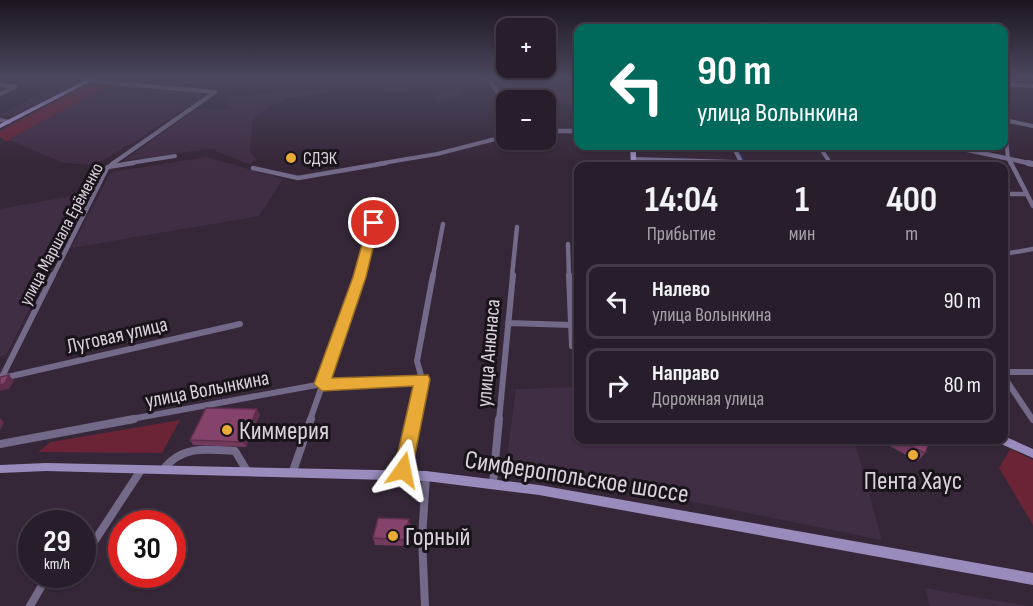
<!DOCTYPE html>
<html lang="ru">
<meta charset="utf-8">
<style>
:root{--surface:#281d2a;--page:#342a36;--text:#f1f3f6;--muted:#a5a2a8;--line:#443b47}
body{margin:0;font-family:"Sofia Sans Condensed",sans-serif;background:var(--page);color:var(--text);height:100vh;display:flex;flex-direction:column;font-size:22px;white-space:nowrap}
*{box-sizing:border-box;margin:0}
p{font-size:20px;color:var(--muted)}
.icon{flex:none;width:33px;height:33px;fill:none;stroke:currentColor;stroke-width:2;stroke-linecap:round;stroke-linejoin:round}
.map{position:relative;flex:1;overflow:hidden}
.drawer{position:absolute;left:574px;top:162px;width:434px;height:282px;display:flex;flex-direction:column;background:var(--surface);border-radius:12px;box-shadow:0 2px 4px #0004,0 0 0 2px var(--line)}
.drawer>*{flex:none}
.banner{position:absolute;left:574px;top:24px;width:434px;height:126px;border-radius:12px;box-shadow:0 2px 4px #0004,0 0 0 2px var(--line);background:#00695c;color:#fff;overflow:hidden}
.tools{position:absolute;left:496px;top:18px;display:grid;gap:12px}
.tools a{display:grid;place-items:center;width:60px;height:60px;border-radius:12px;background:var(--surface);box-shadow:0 2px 4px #0004,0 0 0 2px var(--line);font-size:30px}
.speed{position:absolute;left:18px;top:510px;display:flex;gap:12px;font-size:30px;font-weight:700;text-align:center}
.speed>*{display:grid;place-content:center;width:78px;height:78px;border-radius:50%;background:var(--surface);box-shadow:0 2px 4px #0004,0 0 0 2px var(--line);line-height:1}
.speed small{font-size:15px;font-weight:400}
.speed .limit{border:9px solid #d22;background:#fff;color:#111}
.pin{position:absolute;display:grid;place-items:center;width:51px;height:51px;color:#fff;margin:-26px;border:3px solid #fff;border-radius:50%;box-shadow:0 2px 6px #0007}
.me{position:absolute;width:66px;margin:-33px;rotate:12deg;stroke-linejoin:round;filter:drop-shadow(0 0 4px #0008)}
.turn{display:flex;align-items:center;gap:21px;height:126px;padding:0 24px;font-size:27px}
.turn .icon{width:78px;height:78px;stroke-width:2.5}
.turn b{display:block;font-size:42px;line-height:51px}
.eta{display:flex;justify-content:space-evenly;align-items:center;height:102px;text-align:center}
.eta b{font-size:36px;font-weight:700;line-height:42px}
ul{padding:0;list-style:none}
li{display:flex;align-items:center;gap:18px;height:75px;margin:0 12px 9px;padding:0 12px;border:3px solid var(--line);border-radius:12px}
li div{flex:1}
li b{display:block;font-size:22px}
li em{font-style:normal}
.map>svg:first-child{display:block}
.built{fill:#402e44}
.green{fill:#6b2336}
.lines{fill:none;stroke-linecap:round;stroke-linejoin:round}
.stream-far1{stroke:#364180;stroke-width:1.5}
.stream{stroke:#364180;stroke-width:2}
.minor-far3{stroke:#726a88;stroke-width:4}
.minor-far2{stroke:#726a88;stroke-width:4.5}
.minor-far1{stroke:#726a88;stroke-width:6}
.minor{stroke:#726a88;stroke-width:8}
.tertiary-far1{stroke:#726a88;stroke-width:4.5}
.tertiary{stroke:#726a88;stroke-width:6}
.secondary{fill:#998cbc;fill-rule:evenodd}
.primary{fill:#b7a6e4;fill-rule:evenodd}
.wall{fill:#723a5d}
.shaded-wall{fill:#5d2f4c}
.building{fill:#85436c;stroke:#5d2f4c;stroke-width:1.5}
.route{fill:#eaaa38;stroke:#986e24;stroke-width:1.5}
.poi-dot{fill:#eaaa38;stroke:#19131a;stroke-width:2}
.labels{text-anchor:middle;stroke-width:6;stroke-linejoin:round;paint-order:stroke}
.far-poi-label{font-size:18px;fill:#dbd2dd;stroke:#19131a;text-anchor:start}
.far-street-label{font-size:18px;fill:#dbd2dd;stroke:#19131a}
.street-label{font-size:21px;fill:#dbd2dd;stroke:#19131a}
.near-poi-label{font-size:26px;fill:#dbd2dd;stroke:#19131a;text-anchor:start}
.near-street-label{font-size:26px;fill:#dbd2dd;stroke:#19131a}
</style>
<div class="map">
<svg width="1033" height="606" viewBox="0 0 1033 606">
<rect width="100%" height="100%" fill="#352738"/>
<path class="built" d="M72,77H91L14,116L0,115Z
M441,77H456L464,94L437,101L429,87L385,93L381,84Z
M494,77H579V105L546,103V100H511Z
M112,84L209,92L133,143L94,165L63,163L8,139Z
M327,88L328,93L287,98L257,115L252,121L250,151L257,160L249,164L216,151L215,148L123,161L196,109H228L227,94L238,96Z
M207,157L283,179L259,216L71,248L111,172Z
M88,193L6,355L0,356V209Z
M579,387V440H854L882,540L506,464L516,389Z
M925,588L1027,606H930Z"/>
<path class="green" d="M96,82L112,84L9,139L13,140L5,141L0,137V131L86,85Z
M180,420L162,453L38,452L51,442Z
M1010,449L1033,460V525L999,468Z"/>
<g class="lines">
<path class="stream-far1" d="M735,146L745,164"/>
<path class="stream" d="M744,163L746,166"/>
<path class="minor-far3" d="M89,81L215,92
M1004,84L1033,86
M0,85L15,87L0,94
M1004,92V105
M0,120L9,122
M1004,120L1008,158L1011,164
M1004,120L1033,126
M819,146L831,164
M735,150L742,164
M633,159L813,164
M112,164L215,92
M124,164L175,156
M377,164L437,154L507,136"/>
<path class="minor-far2" d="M741,163L743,166
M762,163L868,166
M830,163L832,166
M1011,163L1033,206
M108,167L133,163
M253,168L298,178L386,163
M1004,194H1025
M568,244L569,276
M1004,254L1033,249
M53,276L107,168L114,163
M360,276L374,223
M433,276L443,224
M512,276L517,227"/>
<path class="minor-far1" d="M569,275L572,346
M508,323L571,325
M1004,372H1033
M1004,377L1033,420
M3,378L240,324
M0,381L53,275
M126,420L322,384L422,379
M310,420L361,275
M413,420L422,379L417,361L433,275
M499,420L513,275"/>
<path class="minor" d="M0,444L134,419
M163,470C181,445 207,449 235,451L247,471
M293,471L311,419
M402,474L414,419
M493,483L499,419
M82,560L141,470
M30,606L44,582L66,584L72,574
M425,606L422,538L426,476"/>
<path class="tertiary-far1" d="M487,77L507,105
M546,131H579
M949,146L1033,164"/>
<path class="tertiary" d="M1028,163L1033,164"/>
<path class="secondary" d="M630,146H636V166H631Z
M1004,436L1033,449V458L999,443L998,440H1004Z
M46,463L426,471L539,485L1033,573V585L539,495L426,481L46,471L0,473V465Z"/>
<path class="primary" d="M92,77H99L0,128V124Z"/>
</g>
<path class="wall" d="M260,414L246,447L193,445L190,440Z
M878,440H925V453L918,461Z
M409,519L411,526L407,546L375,545L373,538Z"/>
<path class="shaded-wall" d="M9,375L14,381L9,389L0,391V385Z
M257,409L260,414L246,447L243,442Z
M0,418L4,422L0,430Z
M409,519L411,526L407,546L405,540Z"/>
<path class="building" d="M9,375L4,384L0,385V377Z
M206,408L257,409L243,442L190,440Z
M898,440H925L929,442L925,453Z
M378,518L409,519L405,540L373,538Z"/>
<linearGradient id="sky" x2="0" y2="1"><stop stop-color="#1d151f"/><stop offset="0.48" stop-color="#4b475e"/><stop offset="1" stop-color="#4b475e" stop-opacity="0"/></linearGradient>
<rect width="1033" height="162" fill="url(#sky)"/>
<path class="route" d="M374,219L379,223L366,277L332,378L428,375L430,379L412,470L409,476L403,479L397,476L394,470L413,386L322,391L314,384L353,277L368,223Z"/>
<g class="poi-dot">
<circle cx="291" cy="158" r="6"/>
<circle cx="227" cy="430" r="6"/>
<circle cx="913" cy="455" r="6"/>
<circle cx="393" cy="536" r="6"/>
</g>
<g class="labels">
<g class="far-poi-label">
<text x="303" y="164">СДЭК</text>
</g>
<g class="far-street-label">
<text transform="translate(61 234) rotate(-62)" y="6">улица Маршала Ерёменко</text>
</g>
<g class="street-label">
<text transform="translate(117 335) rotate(-13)" y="7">Луговая улица</text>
<text transform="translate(488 353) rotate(-85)" y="7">улица Анюнаса</text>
<text transform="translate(207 389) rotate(-11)" y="7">улица Волынкина</text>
</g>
<g class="near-poi-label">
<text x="239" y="439">Киммерия</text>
<text x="913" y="489" text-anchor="middle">Пента Хаус</text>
<text x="405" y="545">Горный</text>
</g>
<g class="near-street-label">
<text transform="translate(577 476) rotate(9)" y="9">Симферопольское шоссе</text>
</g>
</g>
</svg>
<div class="tools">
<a>+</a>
<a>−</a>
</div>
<div class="speed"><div>29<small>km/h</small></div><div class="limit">30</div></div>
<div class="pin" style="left:374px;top:223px;background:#d93025"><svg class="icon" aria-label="arrive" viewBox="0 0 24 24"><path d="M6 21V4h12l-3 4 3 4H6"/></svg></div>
<svg class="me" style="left:403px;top:470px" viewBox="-20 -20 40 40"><path d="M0-17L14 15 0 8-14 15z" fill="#eaaa38" stroke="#fff" stroke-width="4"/></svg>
<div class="banner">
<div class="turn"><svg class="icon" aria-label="left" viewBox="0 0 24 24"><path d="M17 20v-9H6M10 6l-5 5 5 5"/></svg><div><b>90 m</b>улица Волынкина</div></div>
</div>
<section class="drawer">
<div class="eta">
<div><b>14:04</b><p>Прибытие</p></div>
<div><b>1</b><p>мин</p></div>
<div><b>400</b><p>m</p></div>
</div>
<ul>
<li><svg class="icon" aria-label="left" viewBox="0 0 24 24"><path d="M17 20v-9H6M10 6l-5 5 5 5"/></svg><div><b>Налево</b><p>улица Волынкина</p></div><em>90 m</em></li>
<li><svg class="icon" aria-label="right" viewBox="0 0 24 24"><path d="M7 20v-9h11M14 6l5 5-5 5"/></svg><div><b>Направо</b><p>Дорожная улица</p></div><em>80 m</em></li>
</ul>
</section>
</div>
